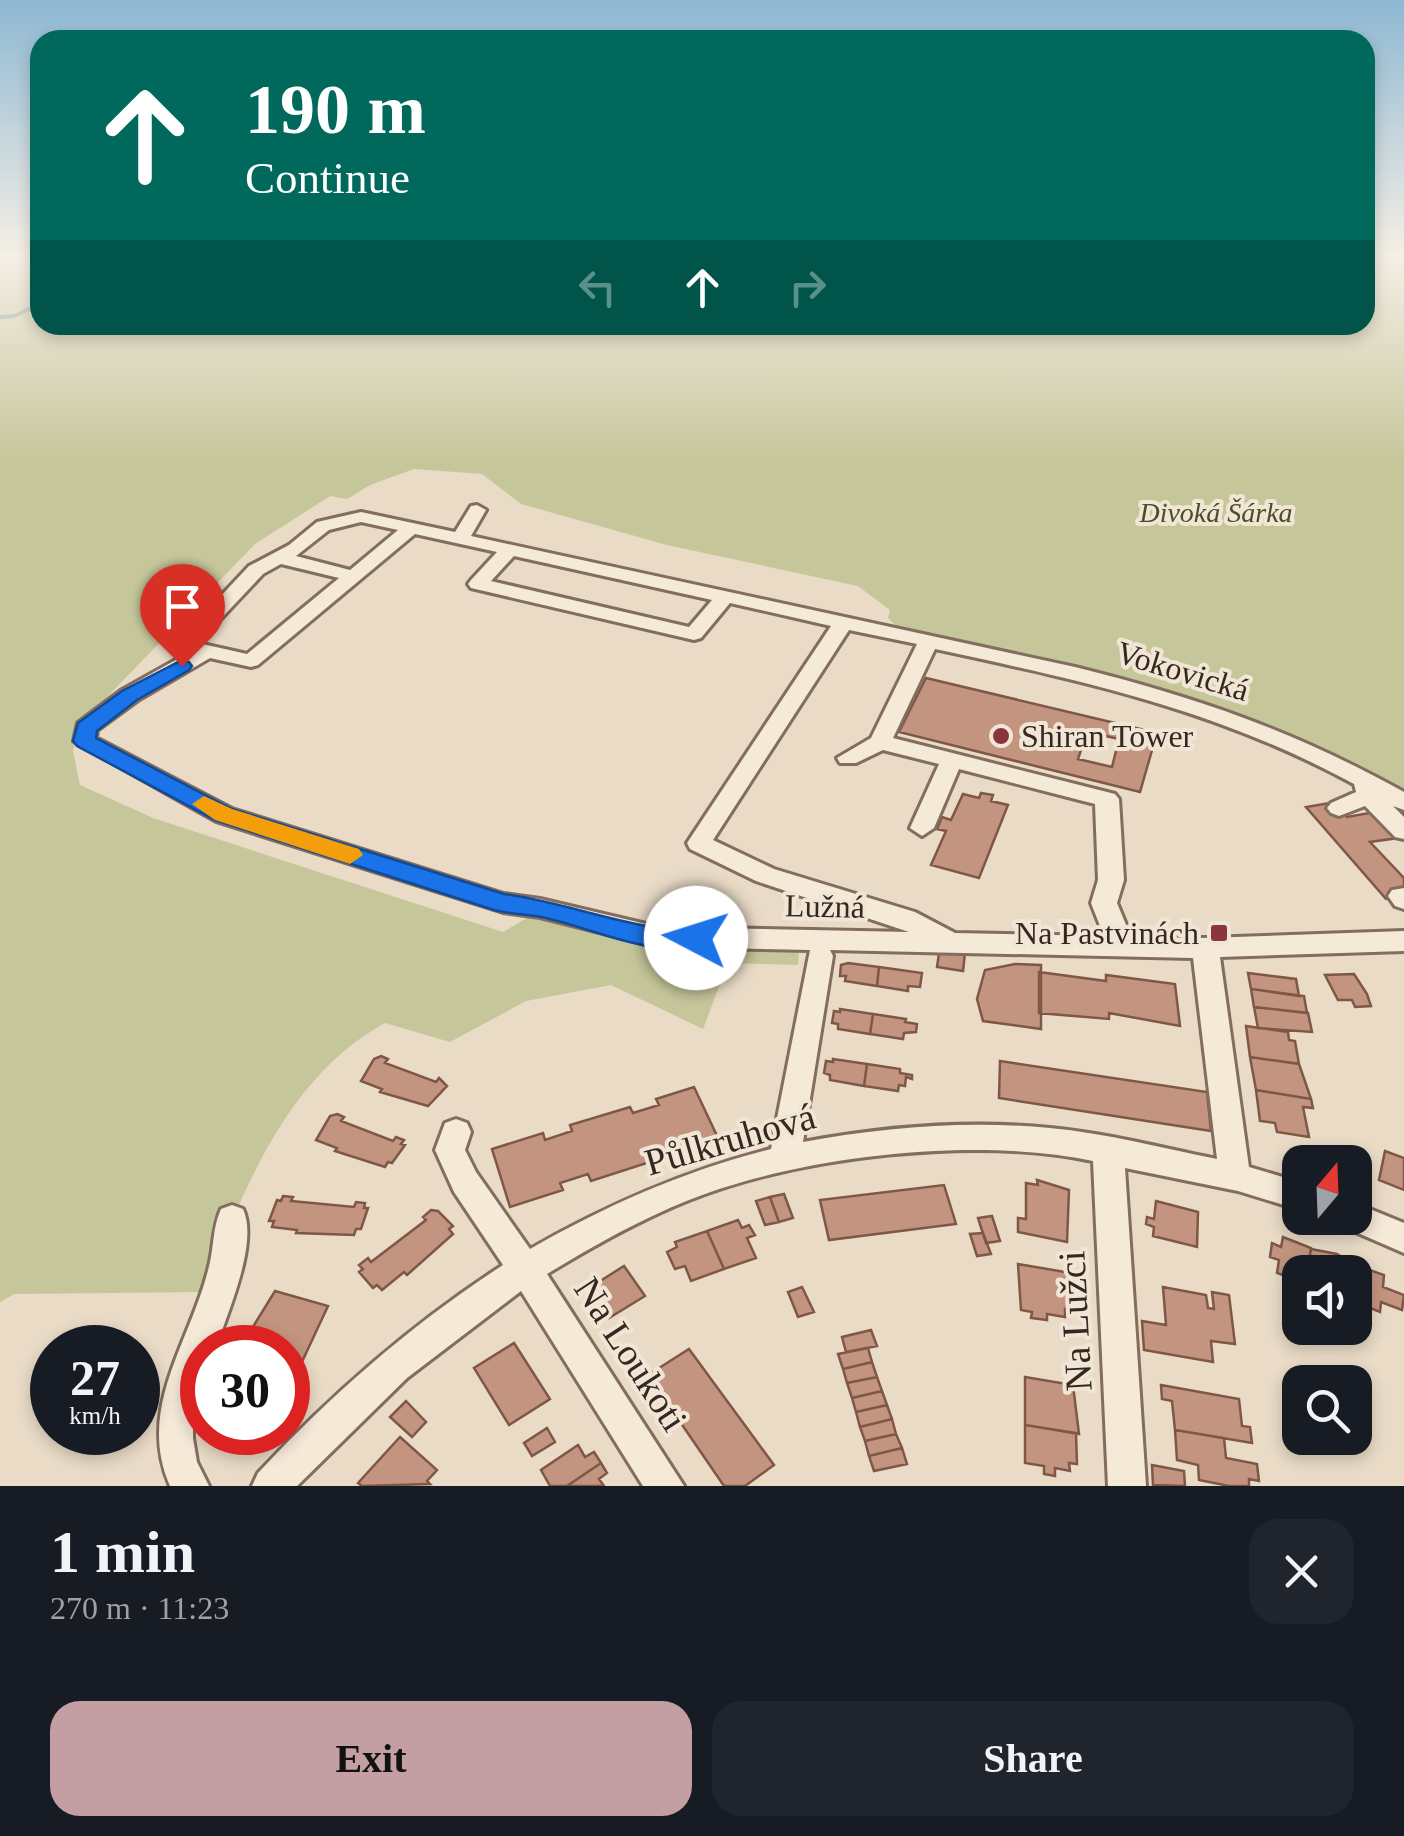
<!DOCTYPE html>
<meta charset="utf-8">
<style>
:root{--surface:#171b24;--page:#20242c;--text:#f1f3f6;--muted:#9ea1a6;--accent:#c39ea3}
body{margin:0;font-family:Georgia,serif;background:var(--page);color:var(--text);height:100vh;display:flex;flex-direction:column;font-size:38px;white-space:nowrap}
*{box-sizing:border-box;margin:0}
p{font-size:32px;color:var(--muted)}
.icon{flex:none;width:55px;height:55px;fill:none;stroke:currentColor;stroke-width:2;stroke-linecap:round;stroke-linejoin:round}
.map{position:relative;height:1486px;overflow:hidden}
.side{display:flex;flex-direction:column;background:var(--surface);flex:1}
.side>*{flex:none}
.banner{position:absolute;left:30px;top:30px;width:1345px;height:305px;border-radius:30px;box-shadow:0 5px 15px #0003;background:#00695c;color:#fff;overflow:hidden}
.needle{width:65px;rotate:19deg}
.fabs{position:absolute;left:1282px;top:1145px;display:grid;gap:20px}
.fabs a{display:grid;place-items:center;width:90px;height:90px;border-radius:20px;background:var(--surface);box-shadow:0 5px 15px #0003;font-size:50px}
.speed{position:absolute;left:30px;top:1325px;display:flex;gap:20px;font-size:50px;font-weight:700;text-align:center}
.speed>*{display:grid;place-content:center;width:130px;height:130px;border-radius:50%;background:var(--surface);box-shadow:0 5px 15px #0003;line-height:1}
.speed small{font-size:25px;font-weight:400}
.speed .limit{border:15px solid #d22;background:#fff;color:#111}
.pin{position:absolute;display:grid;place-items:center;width:85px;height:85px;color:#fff;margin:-102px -42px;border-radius:50% 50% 50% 0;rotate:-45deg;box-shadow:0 0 10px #0007}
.pin .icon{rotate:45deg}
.me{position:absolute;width:110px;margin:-55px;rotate:275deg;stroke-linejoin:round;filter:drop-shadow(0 0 8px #0008)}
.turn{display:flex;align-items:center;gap:35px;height:210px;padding:0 50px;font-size:45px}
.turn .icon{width:130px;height:130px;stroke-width:2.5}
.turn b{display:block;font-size:70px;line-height:85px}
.lanes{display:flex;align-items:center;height:95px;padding:0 50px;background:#0003;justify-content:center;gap:50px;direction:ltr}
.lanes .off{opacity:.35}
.round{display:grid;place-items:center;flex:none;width:105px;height:105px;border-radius:30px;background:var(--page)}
.headline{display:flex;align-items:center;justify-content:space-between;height:170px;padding:0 50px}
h1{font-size:60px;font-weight:800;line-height:75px}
.action{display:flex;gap:20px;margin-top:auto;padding:20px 50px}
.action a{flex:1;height:115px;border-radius:30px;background:var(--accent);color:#111;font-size:40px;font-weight:800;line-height:115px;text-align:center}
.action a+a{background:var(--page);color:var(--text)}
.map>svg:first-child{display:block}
.green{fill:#c6c69b}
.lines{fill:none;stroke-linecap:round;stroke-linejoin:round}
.stream{stroke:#6f8a80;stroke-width:4}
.building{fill:#c39580;stroke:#7f5746;stroke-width:2.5;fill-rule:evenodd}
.minor-casing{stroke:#826d5e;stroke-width:6}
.minor{fill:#f5e9d8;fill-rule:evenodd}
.route{fill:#1a73e8;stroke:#114b97;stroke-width:2.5}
.slow{fill:#f59e0b}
.poi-dot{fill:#8b353e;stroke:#f1e6d5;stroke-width:4}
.labels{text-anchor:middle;stroke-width:8;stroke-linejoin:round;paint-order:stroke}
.far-park-label{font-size:28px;font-style:italic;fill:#494e29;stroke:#f1e6d5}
.street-label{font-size:32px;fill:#342820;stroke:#f1e6d5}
.poi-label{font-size:32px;fill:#342820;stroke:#f1e6d5;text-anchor:start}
.near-street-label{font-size:38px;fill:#342820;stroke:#f1e6d5}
</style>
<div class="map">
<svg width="1404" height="1486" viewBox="0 0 1404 1486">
<rect width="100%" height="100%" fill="#e9dbc6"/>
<path class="green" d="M0,257H40V325H1365V257H1404V791C1342,760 1280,728 1214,706C1112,672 1005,652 899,629L888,618L890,610L858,586L667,545L521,504L482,474L414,469L370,485L347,499L330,496L255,544L79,726L73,751L80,785L153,818L503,932L532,915L626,941L799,948L798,965L728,963L703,1029L611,985L526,1001L450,1042L385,1023C285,1078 243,1192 203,1292L14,1294L0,1302Z"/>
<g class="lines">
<path class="stream" d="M1389,257L1404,259
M0,317L14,316L40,304"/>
</g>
<path class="building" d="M926,678L1157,733L1140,792L899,732ZM1087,732L1119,739L1112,767L1078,759Z
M981,793L993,795L991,801L1008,805L979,878L931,865L946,831L937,829L942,817L951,820L963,794L979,798Z
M1335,802L1347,817L1375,812L1398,838L1370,842L1404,878V896L1386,899L1306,807Z
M939,953H965L963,971L937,967Z
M848,963L879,967L877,986L845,981L846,976H840L841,965Z
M1015,964L1041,965V1029L983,1021L977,999L985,970Z
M879,967L922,973L920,987L908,986V991L877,986Z
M1039,972L1106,981V975L1175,984L1180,1026L1109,1013V1019L1039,1013Z
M1248,973L1296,979L1299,996L1251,989Z
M1354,974L1367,994L1371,1006L1355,1007L1352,1000H1338L1325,975Z
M1251,989L1304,996L1307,1013L1254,1007Z
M1254,1007L1308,1013L1312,1032L1258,1028Z
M840,1009L873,1014L870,1034L838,1029V1024L832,1023L834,1011L840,1012Z
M873,1014L906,1019L905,1022L917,1024L916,1032L904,1033L903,1039L870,1034Z
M1246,1026L1288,1032L1289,1040L1295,1041L1299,1064L1250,1057Z
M381,1056L388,1059L385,1063L436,1082L439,1078L447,1086L428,1106L380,1092L382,1089L361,1081L374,1059Z
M1250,1057L1299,1064L1311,1099L1256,1090Z
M833,1059L867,1064L864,1086L830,1080V1075L824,1073L826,1061L833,1062Z
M1000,1061L1207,1092L1211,1131L999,1098Z
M867,1064L900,1069V1073L912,1075V1079L906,1077L905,1086L899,1085L898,1091L864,1086Z
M694,1087L719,1140L679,1153L677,1146L650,1155L653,1161L591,1181L588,1174L560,1183L563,1190L510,1207L492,1149L543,1133L545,1140L572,1131L570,1125L630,1107L633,1113L659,1105L656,1099Z
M1256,1090L1311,1099L1313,1108L1303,1107L1309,1137L1277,1132L1275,1123L1260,1121Z
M337,1114L344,1117L341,1121L393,1141L396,1137L404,1140L401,1144L405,1145L392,1163L388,1162L385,1167L335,1151L337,1148L316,1140L330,1116Z
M1385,1151L1404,1158V1190L1379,1180Z
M1037,1180L1069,1190L1067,1242L1018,1232V1218L1026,1219V1183L1038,1185Z
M944,1185L956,1224L829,1240L820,1200Z
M784,1194L793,1218L779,1222L770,1197Z
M283,1196L293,1197L291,1201L354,1207L356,1202L365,1203L364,1208H368L361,1229H356L354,1235L296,1233L297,1230L272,1227L274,1221H269L277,1200L281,1201Z
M770,1197L779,1222L765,1225L756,1201Z
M1156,1201L1198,1212L1197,1247L1153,1236L1154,1227L1146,1224L1147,1217L1154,1219Z
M431,1210L438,1211L453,1226L449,1229L453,1234L407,1275L404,1272L382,1290L377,1285L373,1288L359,1272L363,1269L359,1265L368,1258L371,1262L426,1220L423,1217Z
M992,1216L1000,1241L986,1243L978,1218Z
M738,1220L742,1228L749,1225L755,1235L747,1238L756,1258L724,1269L707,1231Z
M707,1231L724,1269L691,1281L685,1266L675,1269L667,1252L677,1247L675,1242Z
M983,1233L991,1254L977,1256L970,1234Z
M1283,1237L1311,1248L1307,1272H1300V1281L1277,1273L1279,1260L1270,1257L1272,1243L1281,1247Z
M1311,1249L1337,1254L1355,1266L1354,1272H1307Z
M1018,1264L1071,1273L1072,1310L1065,1309V1317L1047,1314V1320L1031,1318L1032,1312L1021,1310Z
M1355,1265L1384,1275L1383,1287L1404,1295L1402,1310L1381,1302L1380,1312L1355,1302Z
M624,1266L645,1296L609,1318L589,1288Z
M802,1287L814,1312L798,1317L788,1292Z
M1163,1287L1206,1295L1208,1308L1214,1309L1212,1292L1229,1295L1235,1344L1211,1341L1213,1362L1144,1350L1142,1321L1166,1325Z
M275,1291L328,1306L300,1366L288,1362V1348H240Z
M871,1330L877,1346L846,1352L842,1337Z
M514,1343L550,1399L509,1425L474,1368Z
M868,1348L872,1362L843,1369L838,1354Z
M689,1349L774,1465L745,1486H724L648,1375Z
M872,1362L877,1377L847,1383L843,1369Z
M877,1377L882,1391L852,1398L847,1383Z
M1025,1377L1073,1385L1079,1434L1025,1425Z
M1161,1385L1239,1399L1242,1426L1250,1427L1252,1443L1175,1430L1172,1401L1162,1399Z
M882,1391L887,1405L856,1412L852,1398Z
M406,1401L426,1422L412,1437L390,1417Z
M887,1405L892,1419L860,1427L856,1412Z
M892,1419L896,1434L865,1441L860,1427Z
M1025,1425L1076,1433L1077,1464L1069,1463L1070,1471L1055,1468V1476L1044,1474V1466L1025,1463Z
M547,1428L555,1442L532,1456L524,1443Z
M1175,1430L1224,1438L1226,1458L1257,1464L1259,1481L1249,1479V1486H1229L1199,1480L1198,1465L1177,1460Z
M896,1434L902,1448L869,1456L865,1441Z
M400,1437L437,1470L427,1481L430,1484L362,1486L358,1483Z
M578,1445L585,1457L594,1452L601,1463L567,1486H550L541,1470Z
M902,1448L907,1464L874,1471L869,1456Z
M601,1463L607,1473L599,1479L604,1486H567Z
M1152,1465L1184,1471L1185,1486L1153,1485Z"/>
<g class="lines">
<g class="minor-casing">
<path id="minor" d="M477,505L486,510L471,536L1075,667C1196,697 1294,731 1404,792V810L1393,806L1404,817V839L1395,837L1365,806L1339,816L1331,813L1327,808L1331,803L1356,792L1354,784C1215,709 1088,682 935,649L893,738L1115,794L1119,799L1124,880L1117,903L1131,937L1205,938L1404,931V951L1220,957L1249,1167L1300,1182V1210L1238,1191L1125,1168L1146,1486H1108L1093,1161C974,1136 800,1156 689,1200C639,1220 593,1246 547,1274L684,1486H643L521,1291L407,1378L297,1486H252L258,1473C332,1394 412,1324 503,1265L454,1192L435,1150L445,1123L456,1119L467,1123L471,1132L465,1150L476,1172L530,1249C607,1205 684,1171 771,1149L810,950L659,947L540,917L503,912L216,821L74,741L78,723L122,690L188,653L174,646L249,566L289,545L317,522L361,512L455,532L471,506ZM361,522L398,530L350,570L296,556L329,530ZM415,534L497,552L471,580L468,584L471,588L694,640L701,638L730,603L831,626L687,843L690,849L756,881L909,932L659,927L540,899L504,894L232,809L96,738L97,730L138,700L210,658L251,667L258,665ZM514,556L712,600L689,627L491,581ZM281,564L339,578L247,654L198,643L263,574ZM849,630L917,644L871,738L837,758L840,763H856L883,750L939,764L910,828L922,836L934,828L959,769L1095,804L1098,880L1091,903L1104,936L955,933L915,912L774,869L713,840ZM830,950L1193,958L1217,1159C1162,1148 1105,1133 1050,1128C968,1120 883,1127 803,1142L833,956Z
M1404,888V909L1395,906L1388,896L1392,890Z
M1355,1203L1404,1223V1253L1344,1227L1339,1218H1355Z
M232,1205L243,1209C259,1243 227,1313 216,1348H202V1390L193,1419V1438L197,1462L209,1486H170C135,1406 193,1340 210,1262C214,1244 213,1226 221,1209Z"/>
</g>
<use href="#minor" class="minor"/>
</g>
<linearGradient id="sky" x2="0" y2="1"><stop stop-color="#8eb8d3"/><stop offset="0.55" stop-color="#f5efe5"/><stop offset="1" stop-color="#f5efe5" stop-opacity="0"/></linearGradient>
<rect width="1404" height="465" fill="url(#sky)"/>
<path class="route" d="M182,660L189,662L192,666L189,670L137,700L97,731L96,738L232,809L504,894C556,901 606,920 658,928C674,930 689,927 705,931L709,938L705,945C654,960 591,927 541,917C525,914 509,914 494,910L215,820L77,746L73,741L78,723L122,691Z"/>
<path class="slow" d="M204,796L232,809L359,849L363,855L350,864L215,820L192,804Z"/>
<g class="poi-dot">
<circle cx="1001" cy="736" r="10"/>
<rect x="1209" y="923" width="20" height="20" rx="5"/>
</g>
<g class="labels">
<g class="far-park-label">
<text x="1216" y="522">Divoká Šárka</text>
</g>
<g class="street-label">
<text transform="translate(1183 671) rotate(17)" y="11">Vokovická</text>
<text transform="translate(825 906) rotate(1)" y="11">Lužná</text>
</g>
<g class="poi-label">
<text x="1021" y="747">Shiran Tower</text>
<text x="1199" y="944" text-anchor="end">Na Pastvinách</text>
</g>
<g class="near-street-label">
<text transform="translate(730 1139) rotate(-16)" y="13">Půlkruhová</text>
<text transform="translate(1075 1321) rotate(-93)" y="13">Na Lužci</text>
<text transform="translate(631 1354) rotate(57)" y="13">Na Loukoti</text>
</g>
</g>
</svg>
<div class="fabs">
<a><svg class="needle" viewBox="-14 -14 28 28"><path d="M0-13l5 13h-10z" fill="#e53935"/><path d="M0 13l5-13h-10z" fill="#9ea1a6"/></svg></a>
<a><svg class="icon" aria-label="sound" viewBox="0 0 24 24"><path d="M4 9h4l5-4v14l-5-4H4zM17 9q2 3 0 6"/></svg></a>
<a><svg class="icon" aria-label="search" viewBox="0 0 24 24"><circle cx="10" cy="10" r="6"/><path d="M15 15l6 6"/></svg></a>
</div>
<div class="speed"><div>27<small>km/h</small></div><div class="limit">30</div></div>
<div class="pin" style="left:182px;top:666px;background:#d93025"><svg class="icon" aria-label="arrive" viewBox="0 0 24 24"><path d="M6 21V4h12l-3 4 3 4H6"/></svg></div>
<svg class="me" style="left:696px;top:938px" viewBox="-20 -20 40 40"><circle r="19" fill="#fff"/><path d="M0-13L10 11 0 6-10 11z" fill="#1a73e8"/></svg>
<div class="banner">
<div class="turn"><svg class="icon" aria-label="ahead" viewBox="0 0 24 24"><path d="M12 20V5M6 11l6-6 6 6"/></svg><div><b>190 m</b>Continue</div></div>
<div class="lanes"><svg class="icon off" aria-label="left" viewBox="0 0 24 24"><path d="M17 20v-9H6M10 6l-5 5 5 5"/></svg><svg class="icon" aria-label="ahead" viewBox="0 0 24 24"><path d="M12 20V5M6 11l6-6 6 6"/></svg><svg class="icon off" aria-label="right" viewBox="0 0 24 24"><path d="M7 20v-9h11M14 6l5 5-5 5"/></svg></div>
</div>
</div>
<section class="side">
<div class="headline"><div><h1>1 min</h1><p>270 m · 11:23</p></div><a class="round"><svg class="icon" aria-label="close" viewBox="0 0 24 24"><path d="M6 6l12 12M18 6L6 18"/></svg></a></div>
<div class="action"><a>Exit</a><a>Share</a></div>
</section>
